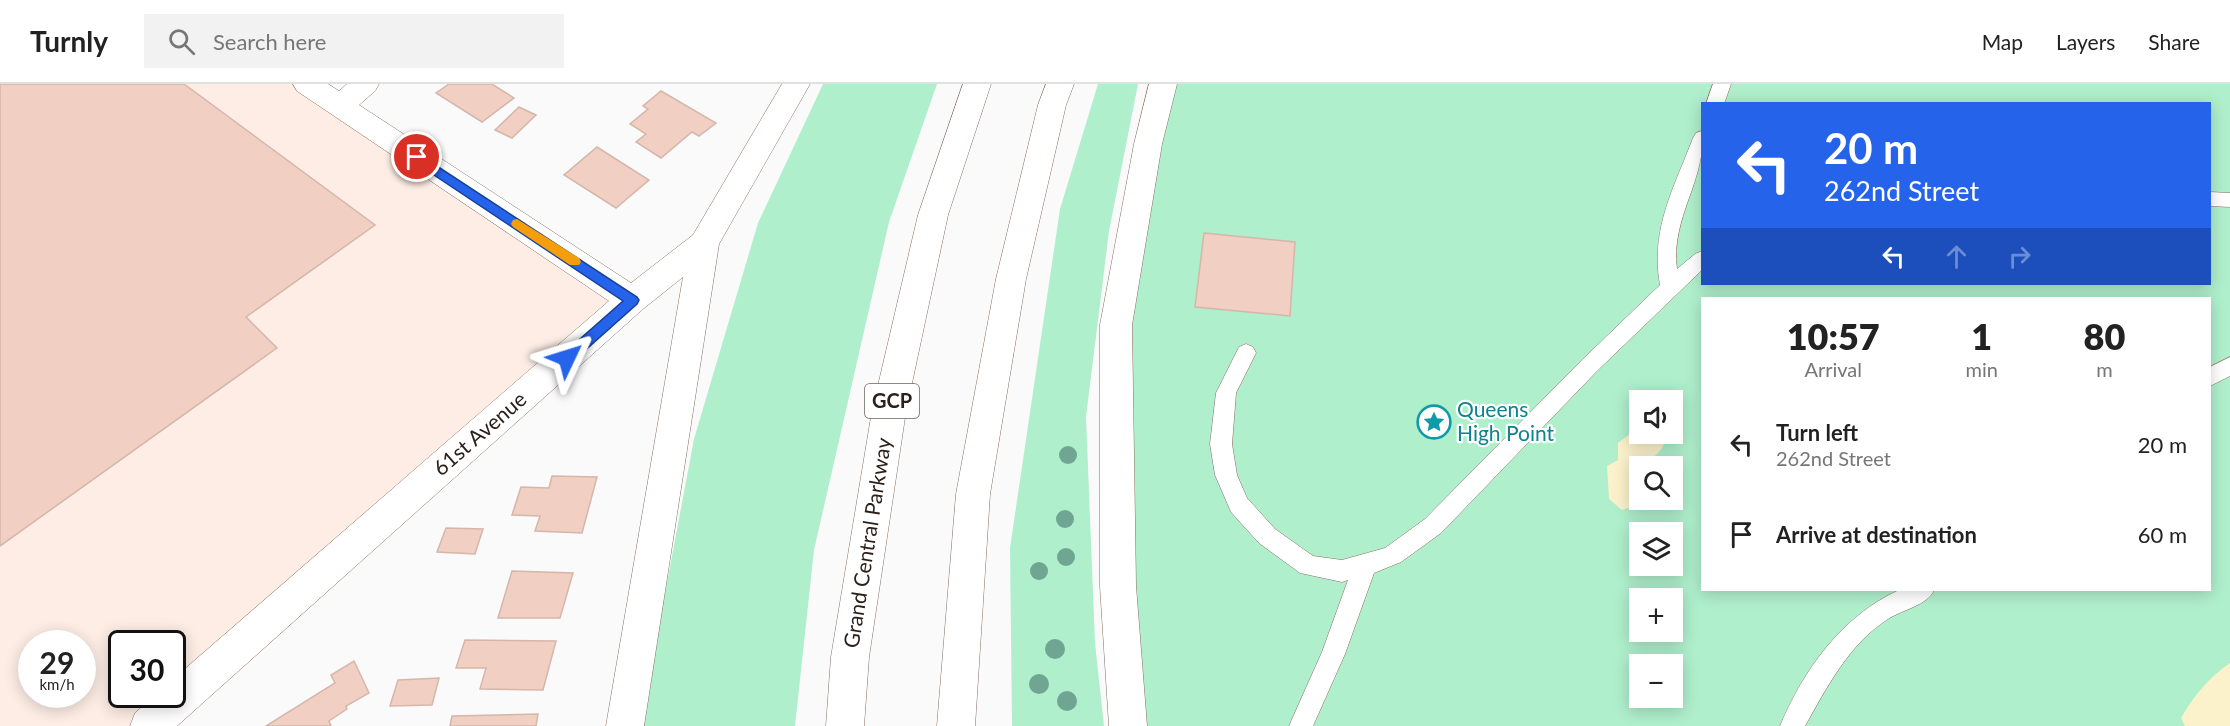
<!DOCTYPE html>
<meta charset="utf-8">
<style>
:root{--surface:#fff;--page:#f2f2f2;--text:#222;--muted:#767676;--line:#e0e0e0}
body{margin:0;font-family:Lato,sans-serif;background:var(--page);color:var(--text);height:100vh;display:flex;flex-direction:column;font-size:22px;white-space:nowrap}
*{box-sizing:border-box;margin:0}
p{font-size:20px;color:var(--muted)}
.icon{flex:none;width:33px;height:33px;fill:none;stroke:currentColor;stroke-width:2;stroke-linecap:round;stroke-linejoin:round}
.map{position:relative;flex:1;overflow:hidden}
.sheet{position:absolute;left:1701px;top:213px;width:510px;height:294px;display:flex;flex-direction:column;background:var(--surface);border-radius:0px;box-shadow:0 3px 15px #0003}
.sheet>*{flex:none}
.hud{position:absolute;left:1701px;top:18px;width:510px;height:183px;border-radius:0px;box-shadow:0 3px 15px #0003;background:#2563eb;color:#fff;overflow:hidden}
.buttons{position:absolute;left:1629px;top:306px;display:grid;gap:12px}
.buttons a{display:grid;place-items:center;width:54px;height:54px;border-radius:0px;background:var(--surface);box-shadow:0 3px 15px #0003;font-size:30px}
.speed{position:absolute;left:18px;top:546px;display:flex;gap:12px;font-size:30px;font-weight:700;text-align:center}
.speed>*{display:grid;place-content:center;width:78px;height:78px;border-radius:50%;background:var(--surface);box-shadow:0 3px 15px #0003;line-height:1}
.speed small{font-size:15px;font-weight:400}
.speed .limit{border:3px solid #111;border-radius:9px;background:#fff;color:#111}
.pin{position:absolute;display:grid;place-items:center;width:51px;height:51px;color:#fff;margin:-26px;border:3px solid #fff;border-radius:50%;box-shadow:0 2px 6px #0007}
.me{position:absolute;width:66px;margin:-33px;rotate:49deg;stroke-linejoin:round;filter:drop-shadow(0 0 4px #0008)}
.turn{display:flex;align-items:center;gap:21px;height:126px;padding:0 24px;font-size:27px}
.turn .icon{width:78px;height:78px;stroke-width:2.5}
.turn b{display:block;font-size:42px;line-height:51px}
.lanes{display:flex;align-items:center;height:57px;padding:0 24px;background:#0003;justify-content:center;gap:30px;direction:ltr}
.lanes .off{opacity:.35}
.eta{display:flex;justify-content:space-evenly;align-items:center;height:102px;text-align:center}
.eta b{font-size:36px;font-weight:800;line-height:42px}
ul{padding:0;list-style:none}
li{display:flex;align-items:center;gap:18px;height:90px;padding:0 24px}
li div{flex:1}
li b{display:block;font-size:22px}
li em{font-style:normal}
header{display:flex;align-items:center;gap:36px;box-sizing:border-box;height:84px;padding:0 30px;background:var(--surface);border-bottom:2px solid var(--line)}
header strong{font-size:28px}
nav{display:flex;gap:33px;margin-inline-start:auto;font-size:21px}
.search{width:420px;height:54px;background:var(--page);display:flex;align-items:center;gap:15px;box-sizing:border-box;padding:0 21px;border-radius:0px;color:var(--muted);font-size:22px}
.map>svg:first-child{display:block}
.built{fill:#fdede5;fill-rule:evenodd}
.green{fill:#afefcc;fill-rule:evenodd}
.sand{fill:#fbf1cb}
.building{fill:#f1cfc3;stroke:#d6b6aa;stroke-width:1.5}
.lines{fill:none;stroke-linecap:round;stroke-linejoin:round}
.lane-casing{stroke:#896e5f;stroke-width:1}
.street-casing{stroke:#896e5f;stroke-width:1}
.secondary-casing{stroke:#896e5f;stroke-width:1}
.highway-casing{stroke:#896e5f;stroke-width:1}
.lane{fill:#fff;fill-rule:evenodd}
.street{fill:#fff;fill-rule:evenodd}
.secondary{fill:#fff;fill-rule:evenodd}
.highway{fill:#fff;fill-rule:evenodd}
.tree{fill:#70a593}
.route{fill:#2563eb;stroke:#184099;stroke-width:1.5}
.slow{fill:#f59e0b}
.labels{text-anchor:middle;stroke-width:4.5;stroke-linejoin:round;paint-order:stroke}
.shield{fill:#fff;stroke:#6b635f;stroke-width:1.5}
.shield-label{font-size:20px;font-weight:bold;fill:#2b201a}
.culture-label{font-size:21px;fill:#0d838f;stroke:#fff;text-anchor:start}
.street-label{font-size:21px;fill:#2b201a;stroke:#fff}
</style>
<header>
<strong>Turnly</strong>
<div class="search"><svg class="icon" aria-label="search" viewBox="0 0 24 24"><circle cx="10" cy="10" r="6"/><path d="M15 15l6 6"/></svg>Search here</div>
<nav><a>Map</a><a>Layers</a><a>Share</a></nav>
</header>
<div class="map">
<svg width="2230" height="642" viewBox="0 0 2230 642">
<rect width="100%" height="100%" fill="#fafafa"/>
<path class="built" d="M0,0H307L612,203L621,226L149,642H0ZM32,560H82V610H32ZM122,560H172V610H122Z"/>
<path class="green" d="M823,0H937L889,138L814,466L795,642H640L694,355L758,139Z
M1098,0H1138L1109,147L1086,333L1095,559L1104,642H1012L1010,464L1060,125Z
M1163,0H2230V642H1128L1116,318ZM1702,20H2210V200H1702ZM1702,214H2210V506H1702ZM1640,316H1672V350H1640ZM1640,382H1672V416H1640ZM1640,448H1672V482H1640ZM1640,514H1672V548H1640ZM1640,580H1672V614H1640Z"/>
<path class="sand" d="M1639,327L1640,350H1666C1666,366 1652,375 1640,382L1638,408L1633,422L1622,426L1609,415L1607,382L1618,376V359L1630,350L1631,337Z
M2230,579V642H2185L2181,634C2194,612 2209,593 2230,579Z"/>
<path class="building" d="M0,0H184L375,141L246,233L277,264L0,462Z
M449,0H492L514,14L482,38L436,9Z
M661,7L716,39L699,52L692,48L661,74L636,58L646,50L630,40L648,25L643,22Z
M519,23L536,31L512,54L495,46Z
M597,63L649,96L616,124L564,91Z
M1204,149L1295,158L1290,232L1195,223Z
M552,392L597,393L582,449L535,447L540,432L512,431L521,403L549,404Z
M446,444L483,445L475,470L437,468Z
M512,487L573,489L560,534H498Z
M465,556L556,557L543,606L480,605L486,584H456Z
M354,577L369,609L346,622L347,625L329,637L331,642H266L335,599L331,591Z
M439,594L432,621L390,622L398,596Z
M538,630L536,642H450L452,632Z"/>
<g class="lines">
<g class="lane-casing">
<path id="lane" d="M1713,0H1731L1724,20H1706Z
M1702,47C1707,95 1670,134 1677,185L1695,170L1702,167V186L1597,287L1441,449L1401,478L1374,489L1345,570L1313,642H1289L1322,568L1348,496L1342,498L1300,489L1259,459L1231,428L1228,421L1215,391L1210,360L1216,309L1239,263L1246,260L1253,263L1256,269L1236,309L1232,360L1237,391L1247,414L1275,445L1313,472L1342,476L1385,464L1425,435L1583,275L1660,201C1650,145 1674,104 1693,54L1696,49Z
M2210,108L2230,109V123L2210,122Z
M2230,273V292L2210,302V283Z
M1899,506H1934C1928,521 1902,526 1888,535C1849,560 1827,603 1805,642H1780C1804,585 1842,532 1899,506Z"/>
</g>
<g class="street-casing">
<path id="street" d="M293,0H328L339,7L347,0H379L375,7L359,21L631,199L693,151L782,0H810L719,160L644,642H606L683,193L643,225L177,642H130L135,629L156,610H172V596L609,217L297,7Z"/>
</g>
<g class="secondary-casing">
<path id="secondary" d="M1149,0H1177L1162,60L1132,241L1136,502L1147,642H1109L1100,502V241L1134,60Z"/>
</g>
<g class="highway-casing">
<path id="highway" d="M963,0H991L948,131L906,327L869,573L864,642H826L831,573L872,327L918,131Z
M1046,0H1074L1066,21L1026,195L990,410L975,642H937L956,410L996,195L1038,21Z"/>
</g>
<use href="#lane" class="lane"/>
<use href="#street" class="street"/>
<use href="#secondary" class="secondary"/>
<use href="#highway" class="highway"/>
</g>
<g class="tree">
<circle cx="1068" cy="371" r="9"/>
<circle cx="1065" cy="435" r="9"/>
<circle cx="1066" cy="473" r="9"/>
<circle cx="1039" cy="487" r="9"/>
<circle cx="1055" cy="565" r="10"/>
<circle cx="1039" cy="600" r="10"/>
<circle cx="1067" cy="617" r="10"/>
</g>
<path class="route" d="M417,69L637,213L639,216L637,220L572,278H563L561,274L563,270L623,217L413,77L411,73Z"/>
<path class="slow" d="M517,135L579,174L581,178L579,181H570L513,143L511,140L513,136Z"/>
<defs>
<g id="sight-ring" transform="scale(1.725)"><circle r="9.5" fill="#fff" stroke="#0f9aa8" stroke-width="1.5"/><path d="M0-6L1.8-2.2L6-1.7L2.9 1.2L3.7 5.4L0 3.3L-3.7 5.4L-2.9 1.2L-6-1.7L-1.8-2.2Z" fill="#0f9aa8"/></g>
</defs>
<g fill-rule="evenodd">
<use href="#sight-ring" x="1434" y="338"/>
</g>
<g class="labels">
<rect class="shield" x="865" y="300" width="54" height="34" rx="4.5"/>
<g class="shield-label">
<text x="892" y="324">GCP</text>
</g>
<g class="culture-label">
<text x="1457" y="333">Queens<tspan x="1457" dy="24">High Point</tspan></text>
</g>
<g class="street-label">
<text transform="translate(480 350) rotate(-41)" y="7">61st Avenue</text>
<text transform="translate(868 459) rotate(-81)" y="7">Grand Central Parkway</text>
</g>
</g>
</svg>
<div class="buttons">
<a><svg class="icon" aria-label="sound" viewBox="0 0 24 24"><path d="M4 9h4l5-4v14l-5-4H4zM17 9q2 3 0 6"/></svg></a>
<a><svg class="icon" aria-label="search" viewBox="0 0 24 24"><circle cx="10" cy="10" r="6"/><path d="M15 15l6 6"/></svg></a>
<a><svg class="icon" aria-label="layers" viewBox="0 0 24 24"><path d="M12 4l9 5-9 5-9-5zM3 14l9 5 9-5"/></svg></a>
<a>+</a>
<a>−</a>
</div>
<div class="speed"><div>29<small>km/h</small></div><div class="limit">30</div></div>
<div class="pin" style="left:417px;top:73px;background:#d93025"><svg class="icon" aria-label="arrive" viewBox="0 0 24 24"><path d="M6 21V4h12l-3 4 3 4H6"/></svg></div>
<svg class="me" style="left:567px;top:274px" viewBox="-20 -20 40 40"><path d="M0-17L14 15 0 8-14 15z" fill="#2563eb" stroke="#fff" stroke-width="4"/></svg>
<div class="hud">
<div class="turn"><svg class="icon" aria-label="left" viewBox="0 0 24 24"><path d="M17 20v-9H6M10 6l-5 5 5 5"/></svg><div><b>20 m</b>262nd Street</div></div>
<div class="lanes"><svg class="icon" aria-label="left" viewBox="0 0 24 24"><path d="M17 20v-9H6M10 6l-5 5 5 5"/></svg><svg class="icon off" aria-label="ahead" viewBox="0 0 24 24"><path d="M12 20V5M6 11l6-6 6 6"/></svg><svg class="icon off" aria-label="right" viewBox="0 0 24 24"><path d="M7 20v-9h11M14 6l5 5-5 5"/></svg></div>
</div>
<section class="sheet">
<div class="eta">
<div><b>10:57</b><p>Arrival</p></div>
<div><b>1</b><p>min</p></div>
<div><b>80</b><p>m</p></div>
</div>
<ul>
<li><svg class="icon" aria-label="left" viewBox="0 0 24 24"><path d="M17 20v-9H6M10 6l-5 5 5 5"/></svg><div><b>Turn left</b><p>262nd Street</p></div><em>20 m</em></li>
<li><svg class="icon" aria-label="arrive" viewBox="0 0 24 24"><path d="M6 21V4h12l-3 4 3 4H6"/></svg><div><b>Arrive at destination</b></div><em>60 m</em></li>
</ul>
</section>
</div>
